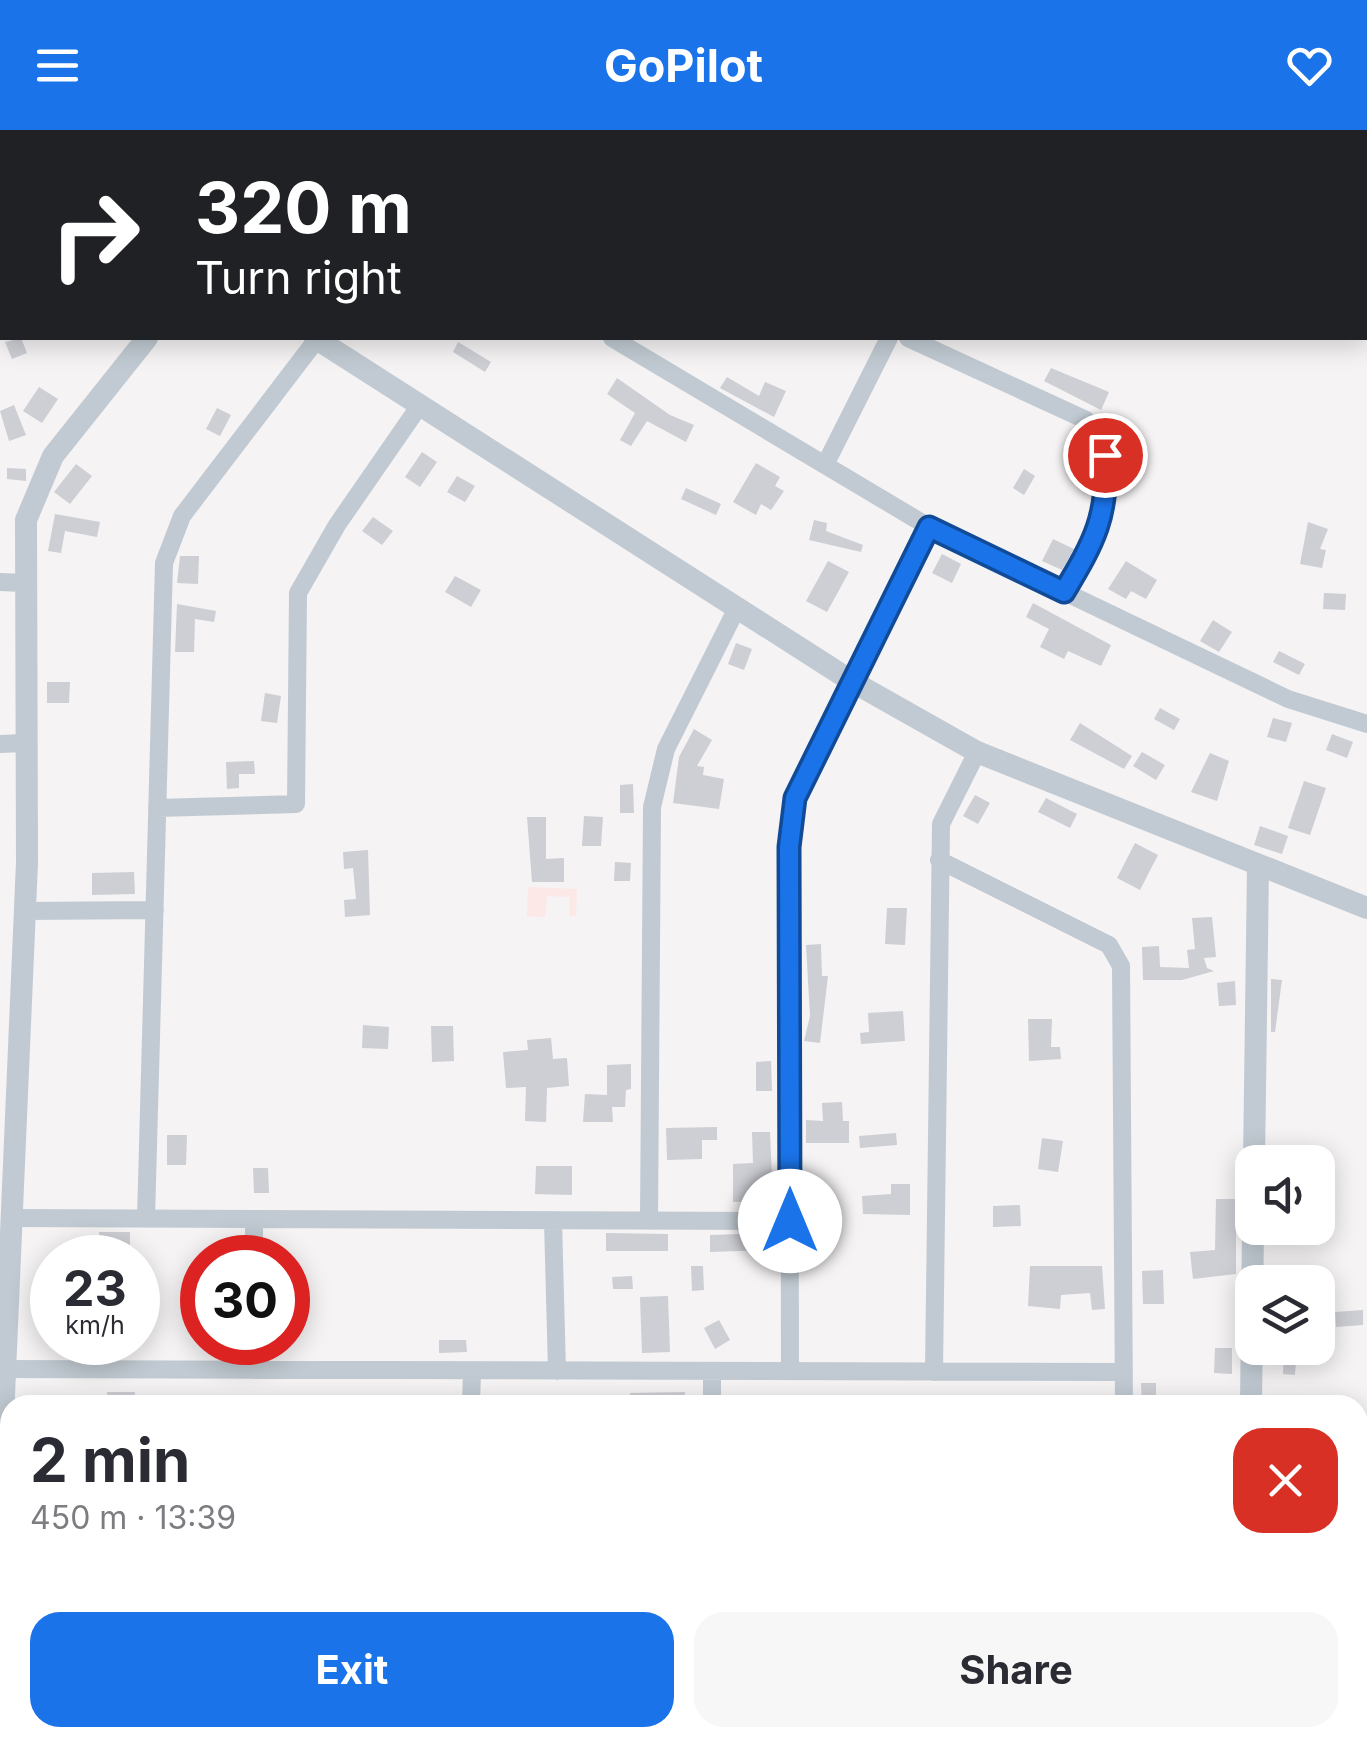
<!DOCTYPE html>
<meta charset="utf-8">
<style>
:root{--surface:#fff;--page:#f7f7f7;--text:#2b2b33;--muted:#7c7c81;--accent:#1a73e8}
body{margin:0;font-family:Inter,sans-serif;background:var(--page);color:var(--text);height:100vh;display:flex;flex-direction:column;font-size:38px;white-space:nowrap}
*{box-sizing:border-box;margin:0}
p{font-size:32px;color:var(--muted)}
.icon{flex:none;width:55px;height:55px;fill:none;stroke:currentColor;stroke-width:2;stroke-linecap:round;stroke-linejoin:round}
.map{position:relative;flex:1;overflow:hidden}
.drawer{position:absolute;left:0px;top:1265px;width:1368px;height:352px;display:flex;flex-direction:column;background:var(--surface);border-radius:30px 30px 0 0;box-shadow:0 5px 25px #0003}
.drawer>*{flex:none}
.guide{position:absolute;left:0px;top:0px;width:1368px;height:210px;box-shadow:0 5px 25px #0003;background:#202124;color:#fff;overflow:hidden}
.tools{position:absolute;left:1235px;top:1015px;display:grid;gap:20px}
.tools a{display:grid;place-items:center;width:100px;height:100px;border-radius:20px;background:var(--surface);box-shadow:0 5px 25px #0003;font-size:50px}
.speed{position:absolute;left:30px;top:1105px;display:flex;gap:20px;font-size:50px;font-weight:700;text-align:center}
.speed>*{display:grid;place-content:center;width:130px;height:130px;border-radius:50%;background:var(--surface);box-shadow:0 5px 25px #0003;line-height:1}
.speed small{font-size:25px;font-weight:400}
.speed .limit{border:15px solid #d22;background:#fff;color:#111}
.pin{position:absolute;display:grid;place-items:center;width:85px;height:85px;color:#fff;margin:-42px;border:5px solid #fff;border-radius:50%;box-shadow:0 2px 10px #0007}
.me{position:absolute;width:110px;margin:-55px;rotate:0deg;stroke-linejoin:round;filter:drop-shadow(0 0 8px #0008)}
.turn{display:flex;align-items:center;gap:35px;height:210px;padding:0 30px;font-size:45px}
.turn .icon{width:130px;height:130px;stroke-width:2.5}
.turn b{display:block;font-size:70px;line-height:85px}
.round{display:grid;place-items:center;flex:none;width:105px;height:105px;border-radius:30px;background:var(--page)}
.overview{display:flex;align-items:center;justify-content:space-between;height:170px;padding:0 30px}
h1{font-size:60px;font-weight:700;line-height:75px}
.primary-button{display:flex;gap:20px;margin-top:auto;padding:20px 30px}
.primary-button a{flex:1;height:115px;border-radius:30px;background:var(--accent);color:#fff;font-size:40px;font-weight:700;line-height:115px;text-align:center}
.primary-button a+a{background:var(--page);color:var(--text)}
header{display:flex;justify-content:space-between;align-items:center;height:130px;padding:0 30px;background:var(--accent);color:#fff;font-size:45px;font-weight:700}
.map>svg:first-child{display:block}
.medical{fill:#fce8e6}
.building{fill:#cdcfd5}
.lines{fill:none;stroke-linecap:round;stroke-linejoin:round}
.minor{stroke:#c1cad2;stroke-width:18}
.tertiary{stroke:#c1cad2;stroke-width:22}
.route-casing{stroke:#114b97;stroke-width:25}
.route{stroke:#1a73e8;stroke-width:18}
</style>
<header><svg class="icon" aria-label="menu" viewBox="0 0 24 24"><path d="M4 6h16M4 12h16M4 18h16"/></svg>GoPilot<svg class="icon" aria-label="heart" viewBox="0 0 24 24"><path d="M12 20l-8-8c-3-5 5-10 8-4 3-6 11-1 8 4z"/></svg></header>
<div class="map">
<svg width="1367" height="1617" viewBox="0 0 1367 1617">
<rect width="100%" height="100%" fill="#f5f3f3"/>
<path class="medical" d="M528,757L577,759L576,786H569L570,767L547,766L545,787L527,786Z"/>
<path class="building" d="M21,208L27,223L12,229L5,212Z
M458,212L491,232L485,242L453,222Z
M1051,238L1109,262L1101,280L1044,251Z
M727,247L759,266L765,252L786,261L774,287L720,258Z
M617,248L670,285L694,295L686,312L647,291L631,316L620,310L635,283L607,264Z
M39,257L58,269L42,293L23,281Z
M14,275L26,305L9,311L0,281Z
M217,278L231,285L220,306L206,299Z
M422,322L437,332L420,357L405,347Z
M756,333L780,347L775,356L784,361L771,380L761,374L756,385L733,372Z
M76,334L92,346L70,374L54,362Z
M7,338L26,339V351L7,349Z
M1024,339L1035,346L1024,365L1013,358Z
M457,346L475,356L465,372L447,362Z
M686,358L721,374L716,385L681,369Z
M55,384L100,392L97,407L65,401L61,423L48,421Z
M373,387L393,401L382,415L362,401Z
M814,390L827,393L826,401L863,415L861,422L809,410Z
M1308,392L1328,399L1320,419L1326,420L1322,438L1300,434Z
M1053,409L1074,419L1062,440L1042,431Z
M942,424L961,434L952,453L932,443Z
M180,426H199L198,454L177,453Z
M828,431L849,442L827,482L806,471Z
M1126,431L1157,450L1146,469L1131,461L1126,469L1108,459Z
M455,446L481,460L471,477L445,462Z
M1324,463L1346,464L1345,480L1323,479Z
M1033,473L1111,515L1101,536L1068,521L1064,529L1040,517L1049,499L1026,487Z
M177,474L216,481L214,492L195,489L194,522H175Z
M1213,490L1232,502L1219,522L1200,511Z
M736,513L752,519L744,540L728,534Z
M1279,521L1305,534L1299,545L1273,532Z
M47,552H70L69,573H47Z
M265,563L281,566L277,593L261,591Z
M1160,578L1180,589L1174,600L1154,589Z
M1273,588L1292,593L1286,612L1267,607Z
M1080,593L1132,626L1124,639L1070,610Z
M694,599L712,610L697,636L704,637L703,645L724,649L719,679L673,673L679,627Z
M1332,604L1353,612L1347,628L1326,620Z
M1142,622L1165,635L1156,650L1133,636Z
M1210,623L1229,631L1217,671L1191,662Z
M254,631L255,644H239V658L227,659L226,632Z
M1304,651L1326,658L1310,705L1288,698Z
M633,654L634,683H620V655Z
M975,665L990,673L978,694L963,686Z
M1046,668L1077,684L1070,698L1038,682Z
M584,686L603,687L601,716H582Z
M527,687H546V729L564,728V752H532Z
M1260,696L1288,706L1282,724L1254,715Z
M1135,713L1158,725L1140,760L1117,748Z
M368,720L370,785L345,787L344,770L356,769L353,738L344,739L343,722Z
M615,732L631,733L630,751H614Z
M134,742L135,764L92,765V743Z
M887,778H907L905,815L885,814Z
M1212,787L1216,827L1204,828L1207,838L1214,841L1182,850H1143L1142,817L1159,816L1160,837L1189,838L1187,820L1195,819L1192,788Z
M821,814L822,846H828L820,913L804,911L810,886L806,815Z
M1271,849L1282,850L1275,902H1271Z
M1235,851L1236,875L1219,876L1217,853Z
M903,881L905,911L861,914L860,903L869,902L868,883Z
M1028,889H1052L1051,917H1060L1061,929L1029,931Z
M363,895L389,897L388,919L362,918Z
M431,896H453L454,931L432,932Z
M551,908L553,929L567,928L569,956L547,958L546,992L525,991L526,957L506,958L503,922L528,920L527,910Z
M771,931L772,961H756V932Z
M631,934V959L626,960L625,977H612L613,992H583L585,964L607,965V935Z
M842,972L843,991H849V1013H806V990L823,991L822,973Z
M717,997V1010H702V1029L667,1030L666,998Z
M752,1002H770L773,1071L733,1072V1034L753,1033Z
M896,1003L897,1015L860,1018L859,1006Z
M167,1005H187L186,1035H167Z
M1042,1008L1063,1011L1058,1042L1038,1039Z
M536,1036H572V1065L535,1064Z
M253,1038H268L269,1063H254Z
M891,1054H910V1085L863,1084L862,1066L891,1064Z
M1216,1069H1236V1144L1193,1149L1190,1122L1215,1120Z
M1020,1075L1021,1096L993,1097V1076Z
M1276,1098H1318L1317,1110L1275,1106Z
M99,1102H130V1128L99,1122Z
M606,1103L668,1104V1121H606Z
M772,1103L773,1120L710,1122V1105Z
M691,1136H703L704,1160L692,1161Z
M1030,1136H1102L1105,1179L1092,1180L1090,1163L1061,1165L1060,1179L1028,1176Z
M1163,1140L1164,1174H1143L1142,1141Z
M632,1146L633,1159H613L612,1147Z
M668,1166L670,1222L642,1223L640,1167Z
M1363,1180V1195L1336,1197L1335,1182Z
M719,1190L730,1210L715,1219L704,1198Z
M439,1210H466L467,1222L439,1223Z
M1215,1218H1232V1244L1214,1243Z
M1284,1218H1297L1295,1245L1283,1244Z
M1141,1253H1156V1275H1142Z
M107,1262H135L134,1275H107Z
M685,1262V1275H630V1263Z"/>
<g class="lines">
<path class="minor" d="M1149,2L1152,0
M0,6L2,8
M612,208L929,397L1288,569L1367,594
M908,208L1086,290C1132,344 1095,410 1064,462
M825,335L889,208
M0,452L24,453
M0,614L24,613
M157,678L296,674L298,463L337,395L420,275
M939,730L1109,815L1121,836L1124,1275
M24,781L155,780
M12,1088L790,1091
M146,1089L164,433L182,386L317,209
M254,1089V1128
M553,1091L557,1241
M649,1091L652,677L666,619L737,478
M255,1212V1240
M5,1239L1124,1242
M790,1241L789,717L795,668L929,397
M934,1242L941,694L977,622
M471,1275L472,1241
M712,1275V1241
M0,1371H10
M1358,1434L1367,1436
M1049,1608V1617
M147,1617V1608
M558,1617L559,1608
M704,1617V1608
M1166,1617L1167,1608"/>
<path class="tertiary" d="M315,208L853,552L977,622L1367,778
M1254,1032L1258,737
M1251,1275L1253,1098
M0,1358L27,732L26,390L53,326L147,208
M1255,1608L1256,1617"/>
</g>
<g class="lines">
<g class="route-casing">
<path id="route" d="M790,1091L789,717L795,668L929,397L1064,462C1094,412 1109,385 1105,325"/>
</g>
<use href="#route" class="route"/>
</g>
</svg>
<div class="tools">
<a><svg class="icon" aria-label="sound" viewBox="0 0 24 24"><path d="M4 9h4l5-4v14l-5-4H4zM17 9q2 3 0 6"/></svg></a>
<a><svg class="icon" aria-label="layers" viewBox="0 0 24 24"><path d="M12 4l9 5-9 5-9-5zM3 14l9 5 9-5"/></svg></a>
</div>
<div class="speed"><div>23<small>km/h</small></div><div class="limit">30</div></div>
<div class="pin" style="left:1105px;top:325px;background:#d93025"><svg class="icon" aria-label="arrive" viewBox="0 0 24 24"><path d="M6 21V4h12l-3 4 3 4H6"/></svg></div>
<svg class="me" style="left:790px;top:1091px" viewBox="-20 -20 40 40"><circle r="19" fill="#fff"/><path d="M0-13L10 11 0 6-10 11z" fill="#1a73e8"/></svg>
<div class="guide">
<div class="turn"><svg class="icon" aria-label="right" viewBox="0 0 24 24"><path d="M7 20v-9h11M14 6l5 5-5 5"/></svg><div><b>320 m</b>Turn right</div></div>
</div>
<section class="drawer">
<div class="overview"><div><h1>2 min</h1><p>450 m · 13:39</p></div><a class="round" style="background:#d93025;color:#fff"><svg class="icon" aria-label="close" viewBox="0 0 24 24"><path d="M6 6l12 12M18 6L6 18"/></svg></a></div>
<div class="primary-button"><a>Exit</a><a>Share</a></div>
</section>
</div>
